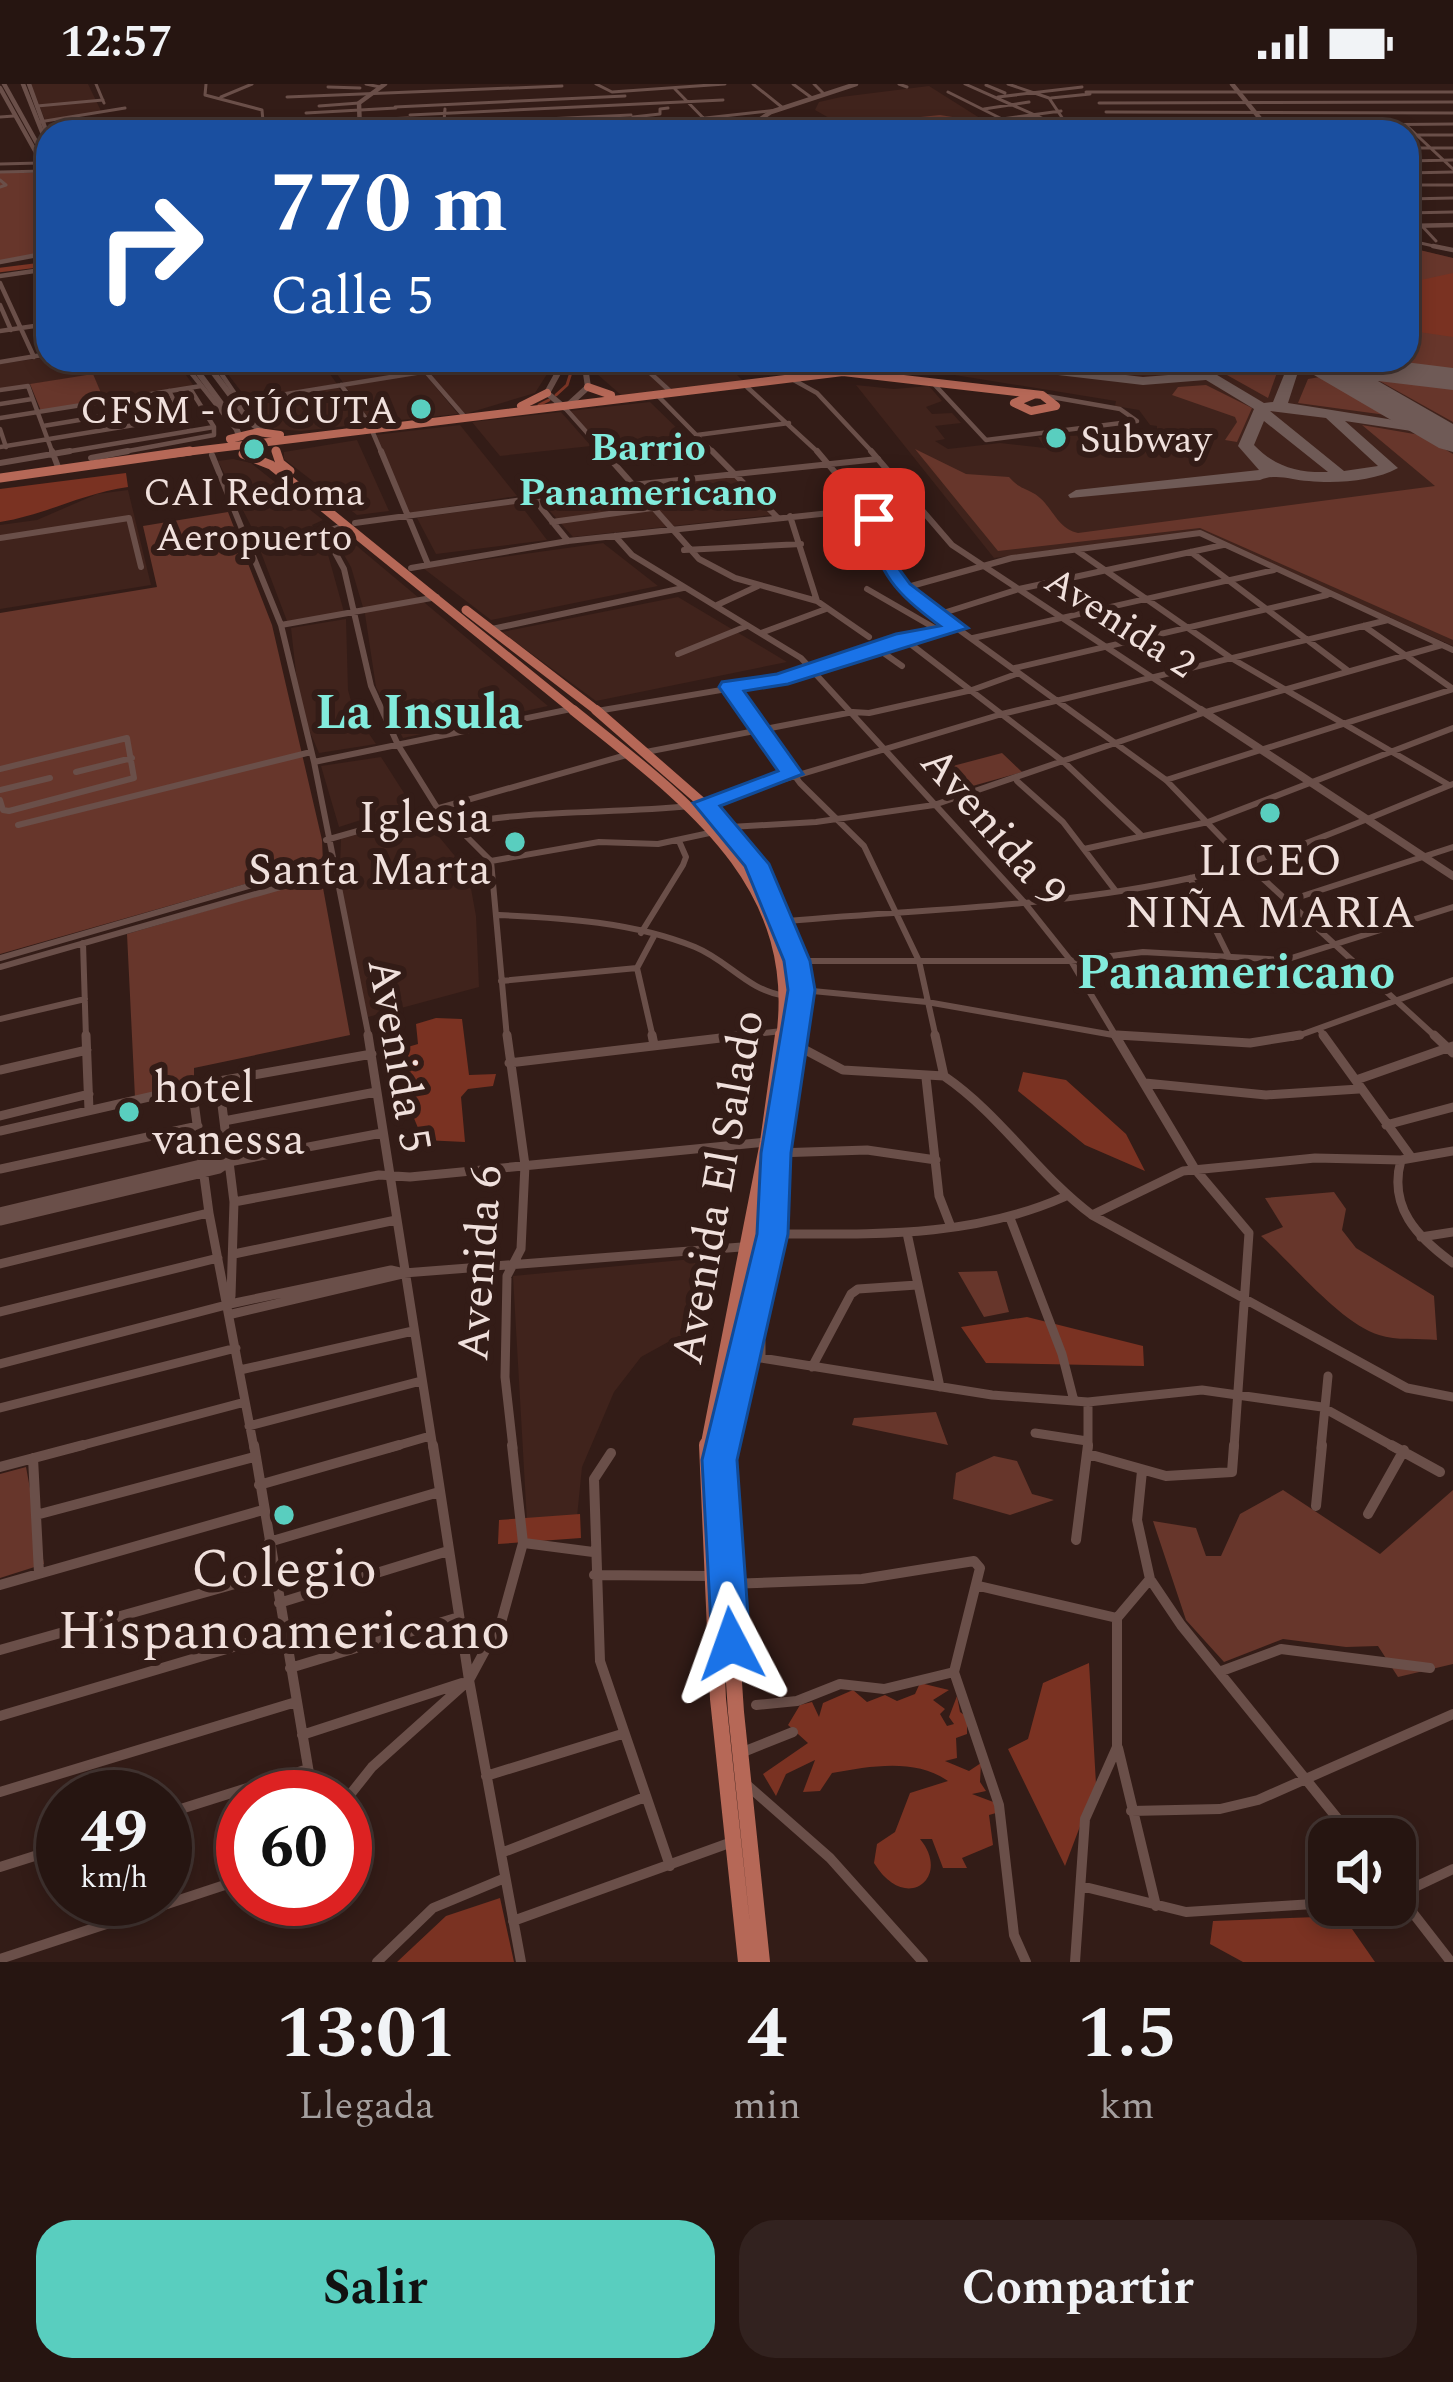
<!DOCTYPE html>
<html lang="es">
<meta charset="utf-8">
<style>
:root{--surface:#261511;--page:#32221f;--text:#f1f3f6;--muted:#a49f9f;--line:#423431;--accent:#59cebf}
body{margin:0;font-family:Spectral,serif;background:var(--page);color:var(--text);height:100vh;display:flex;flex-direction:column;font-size:45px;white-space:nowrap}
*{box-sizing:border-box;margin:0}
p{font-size:39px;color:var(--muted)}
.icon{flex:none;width:66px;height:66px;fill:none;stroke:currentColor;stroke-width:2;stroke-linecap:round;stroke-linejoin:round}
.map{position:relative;height:1878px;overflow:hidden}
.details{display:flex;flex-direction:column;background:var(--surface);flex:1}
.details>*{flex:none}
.banner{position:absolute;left:36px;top:36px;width:1383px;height:252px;border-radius:36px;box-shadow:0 6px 18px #0003,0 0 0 3px var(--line);background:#1a4fa0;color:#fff;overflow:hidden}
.fabs{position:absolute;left:1308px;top:1734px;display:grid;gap:24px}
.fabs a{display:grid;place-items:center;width:108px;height:108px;border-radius:24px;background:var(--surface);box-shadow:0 6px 18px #0003,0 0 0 3px var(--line);font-size:60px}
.speed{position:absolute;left:36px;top:1686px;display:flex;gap:24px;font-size:60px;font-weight:700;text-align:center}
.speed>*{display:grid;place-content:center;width:156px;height:156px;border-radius:50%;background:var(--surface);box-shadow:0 6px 18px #0003,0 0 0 3px var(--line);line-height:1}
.speed small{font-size:30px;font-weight:400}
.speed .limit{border:18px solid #d22;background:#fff;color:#111}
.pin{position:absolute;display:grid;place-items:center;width:102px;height:102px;color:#fff;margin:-51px;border-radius:24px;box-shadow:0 6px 18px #0006}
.me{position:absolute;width:132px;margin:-66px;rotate:356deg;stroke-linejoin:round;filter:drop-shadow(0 0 9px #0008)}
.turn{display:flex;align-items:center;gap:42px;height:252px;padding:0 36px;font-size:54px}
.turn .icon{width:156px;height:156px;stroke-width:2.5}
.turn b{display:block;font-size:84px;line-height:102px}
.eta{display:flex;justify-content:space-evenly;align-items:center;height:204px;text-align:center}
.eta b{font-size:72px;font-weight:700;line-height:84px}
.button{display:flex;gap:24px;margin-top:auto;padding:24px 36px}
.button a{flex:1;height:138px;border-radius:36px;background:var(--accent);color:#111;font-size:48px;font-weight:700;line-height:138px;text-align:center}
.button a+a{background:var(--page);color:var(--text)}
.status{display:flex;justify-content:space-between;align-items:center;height:84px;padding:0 60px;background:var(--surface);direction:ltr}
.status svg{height:33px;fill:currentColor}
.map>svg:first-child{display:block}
.built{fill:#40231c}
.green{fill:#67362b}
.forest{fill:#7a3222}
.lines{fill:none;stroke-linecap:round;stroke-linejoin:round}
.stream{stroke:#7e3626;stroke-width:3}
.canal{stroke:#7e3626;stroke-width:4.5}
.taxiway{fill:#6f5a56;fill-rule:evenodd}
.runway{fill:#6f5a56;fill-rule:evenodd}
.minor-far4{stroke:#6a4f49;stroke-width:3}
.minor-far3{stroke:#6a4f49;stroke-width:4.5}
.minor-far2{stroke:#6a4f49;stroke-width:6}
.minor-far1{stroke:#6a4f49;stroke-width:9}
.minor{stroke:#6a4f49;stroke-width:10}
.tertiary-far2{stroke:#6a4f49;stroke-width:4.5}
.tertiary-far1{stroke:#6a4f49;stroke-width:6}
.tertiary{stroke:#6a4f49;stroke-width:8}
.secondary-far1{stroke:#6a4f49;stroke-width:4.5}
.secondary{stroke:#6a4f49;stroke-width:6}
.primary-far4{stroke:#b66857;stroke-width:8}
.primary-far3{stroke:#b66857;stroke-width:9}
.primary-far2{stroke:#b66857;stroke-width:10}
.primary-far1{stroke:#b66857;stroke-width:14}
.primary{stroke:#b66857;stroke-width:16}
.route{fill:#1a73e8;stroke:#114b97;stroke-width:3}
.poi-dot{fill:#59cebf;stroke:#331c17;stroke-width:4.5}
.labels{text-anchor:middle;stroke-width:12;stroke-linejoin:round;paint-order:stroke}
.far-poi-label{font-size:39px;fill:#f0e0dc;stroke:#331c17;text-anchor:end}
.far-neighbourhood-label{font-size:39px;font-weight:bold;fill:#82ebdc;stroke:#331c17}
.far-street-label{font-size:39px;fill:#f0e0dc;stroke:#331c17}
.poi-label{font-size:45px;fill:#f0e0dc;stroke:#331c17;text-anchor:end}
.street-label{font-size:45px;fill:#f0e0dc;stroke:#331c17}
.neighbourhood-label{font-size:48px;font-weight:bold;fill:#82ebdc;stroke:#331c17}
.near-poi-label{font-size:54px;fill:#f0e0dc;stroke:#331c17}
</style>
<div class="status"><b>12:57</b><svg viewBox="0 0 49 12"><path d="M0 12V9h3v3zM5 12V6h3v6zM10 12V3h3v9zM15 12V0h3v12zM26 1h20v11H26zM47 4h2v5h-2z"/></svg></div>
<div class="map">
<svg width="1453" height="1878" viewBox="0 0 1453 1878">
<rect width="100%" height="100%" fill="#331c17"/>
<path class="built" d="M31,0H88L101,27L72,34L79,48H51L48,40L67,35L45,36Z
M929,2L1002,48H854L815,26L819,18L841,13Z
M1407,163L1453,174V562L1198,447L994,474L856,301L894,305L929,302L942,317L926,323L932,330L952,329L961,339L935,342L945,355L935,357L948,365L1000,359L1045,364L1038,353L1152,349L1157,348V342L1150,341L1139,326L1115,322L1116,317L893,281L818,276H1407Z
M48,273L175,276L194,302L104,316L92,291L0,305V280Z
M217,276H320L337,300L247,315Z
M327,276H487L344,300Z
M507,276H556L535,309L465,330L429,288Z
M624,276H722L744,298L621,311L588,282Z
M424,289L458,330L372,339L345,302Z
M338,303L365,340L301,347L274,345L259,336L247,318Z
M650,318L685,352L598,362L569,327Z
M561,328L591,362L500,372L472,338Z
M460,341L517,412L409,429L375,351Z
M357,356L389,427L357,431L284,375V368Z
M233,375L251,379L323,436L312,441L327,467L344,528L287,537L251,442L218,377Z
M735,390L772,431L573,453L540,416Z
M128,406L151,501L0,525V441L37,436L97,410Z
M519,419L547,456L436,470L417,434Z
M339,447L548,622L403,654L376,603L365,530L351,483L331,448Z
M603,459L658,502L491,536L423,484Z
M678,513L787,578L596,617L502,548Z
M346,535L348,606L354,628L376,660L319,669L300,625L291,544Z
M381,673L411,720L339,743L321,682Z
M422,732L468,788L476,832L479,903L368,933L339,808L341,755Z
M724,1172L698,1252H679L641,1273L614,1308L582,1383L575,1453L528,1455L513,1192Z"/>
<path class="green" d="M940,31L984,38L1002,48H934L920,40C892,44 867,56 842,41Z
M0,89H43L48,95V168L0,177Z
M1407,163L1453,174V285L1377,276H1407Z
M1234,276L1279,283L1268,314L1202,277Z
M93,290L104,316L41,327L30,300Z
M1320,293L1386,330V331L1298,319L1308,295Z
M1376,295L1453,304V339V338Z
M1206,301L1252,324L1237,358L1225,356L1237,338L1235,333L1172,311L1178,303Z
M1362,341L1420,351L1453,370V556L1200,444L998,467L915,365L966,390L1009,393C1019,404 1022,403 1033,409C1052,419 1055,444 1078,449L1435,402Z
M228,428L272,541L322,756L323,778L0,870V529L157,503L143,442Z
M1002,669L1022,688L969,703L949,683Z
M321,793L350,951L194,984V1002L135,1014L127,850Z
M1334,1108L1346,1125L1342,1146L1356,1164L1434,1212L1437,1256C1419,1254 1396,1257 1379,1251C1340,1239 1292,1179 1261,1152L1283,1143L1265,1114Z
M997,1187L1009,1228L984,1233L958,1188Z
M936,1328L948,1361L852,1341L854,1334Z
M994,1372L1017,1377L1032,1410L1054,1416L1010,1431L953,1415L956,1389Z
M26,1383L44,1480L0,1494V1390Z
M1283,1406L1380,1470L1453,1406V1580L1398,1593L1378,1562L1346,1563L1283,1555L1224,1578L1186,1536L1153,1437L1196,1444L1206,1472H1221L1240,1430Z"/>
<path class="forest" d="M1453,189V253L1412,247L1407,241V199Z
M126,389L128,403C83,409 45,431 0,438V405Z
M436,934L462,935L469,991L496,990L493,1002L468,1005L461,1013L465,1058L423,1056L387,969L418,960L416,940Z
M1023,988L1066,996L1126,1050L1145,1087L1085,1061L1018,1007Z
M1027,1233L1143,1262L1144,1282L986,1279L961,1243Z
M580,1430L581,1454L498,1460L499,1436Z
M1089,1579L1096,1700L1065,1782L1008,1665L1028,1655L1043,1599Z
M920,1599L949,1606L933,1616L945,1625L940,1630L947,1642L954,1640L949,1633L957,1612L960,1628L967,1633V1650L956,1654L957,1674L945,1677L969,1687L981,1679L980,1698L986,1707L972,1710L996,1719V1729L989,1731L993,1761L962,1774L967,1784H943L932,1755H920C952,1793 906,1831 874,1779L877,1760L895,1748L910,1709L948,1697C915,1674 871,1682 832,1689L820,1707L803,1708L815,1676L786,1690L776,1712L763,1690L808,1659L788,1641L800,1621L812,1618L819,1633L823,1619L853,1606L867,1618L885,1611L897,1617L915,1610Z
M500,1814L514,1878H397L446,1832Z
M1343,1832L1375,1878H1243L1210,1860L1213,1837Z"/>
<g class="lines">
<path class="stream" d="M592,279L611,276
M556,311L567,301L573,282
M539,321L549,316"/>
<path class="canal" d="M0,186L48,180"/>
<path class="taxiway" d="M1175,276H1192L1264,319L1273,318L1288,281L1347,278L1349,281L1342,285L1298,288L1288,319L1438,343L1445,347L1438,351L1345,337L1398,384C1375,397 1336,400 1309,397C1290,396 1278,389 1260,396L1070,414L1068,411L1076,406L1259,386L1238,362L1254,325L1206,296L1143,301L1041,289L1034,285L1041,281L1143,293L1193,289ZM1270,327L1326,334L1378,382L1344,387ZM1264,337L1328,388C1298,389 1275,383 1254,361Z"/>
<path class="runway" d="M908,34L932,48H898L894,42Z
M1297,276H1389L1453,284V306L1378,297L1453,340V368L1439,364L1302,284Z"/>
<path class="minor-far4" d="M96,0L104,19
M206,0L205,11L262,26L264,48
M366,0L380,3
M596,0L612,8L725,0
M753,0L783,24
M793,0L812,14
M814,0L824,10
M899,0L907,3
M965,0L1053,39
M1008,0L1049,14L1069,44
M986,1L1005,9
M328,3L360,4
M675,5L716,47
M948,8L1002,35L1061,27
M1086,8H1453
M221,13L252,0
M287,13L562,2
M998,13L1082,3
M1051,14L1090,10
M1099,19L1453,18
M37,22L103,16
M319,22L359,19
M395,23L625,12
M984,25L1029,18
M1106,28L1453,29
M306,29L396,24
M410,31L723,16
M0,33L14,32
M633,33L660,30V25L668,24
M408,36L423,48
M39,38L125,24
M481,38L631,31
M296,39L408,34
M1407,42L1453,85
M1006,43L1011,48
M358,44L407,39
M1037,44L1453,40
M309,45H358
M443,48L445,25
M460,48H518
M579,48L778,26
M654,48L757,36
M706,48L747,43
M793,48L843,42L853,48
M1407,51H1453
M1407,64H1453
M1407,77L1453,76
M0,80L40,79
M0,88L45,87
M1407,89L1453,88
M0,96L6,101L0,103
M1407,101H1453
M1407,115L1453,114
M1408,127L1436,157
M1407,129L1453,128
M1407,156L1447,165"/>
<path class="minor-far3" d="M1433,162L1453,166
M0,178L48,169
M0,192L48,185
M0,199L34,273
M0,221L11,246
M0,247L48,240
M636,276L671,308
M0,278L48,270
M426,288L464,332
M934,300L986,356L1137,337L1120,325L1046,312
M341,301L370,340
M747,303L820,370
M0,306L28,302L53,370
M169,307L190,347
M659,313L715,370
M243,317L496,276
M0,320L32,315
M565,324L606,370
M0,334L201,302
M43,342L176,320
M0,345L6,363
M373,349L382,370
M697,351L789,339
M0,363L183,333
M53,370L214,343
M112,370L214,351V343L191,306"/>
<path class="minor-far2" d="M52,367L58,383
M381,367L427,478
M603,367L699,475L735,494L817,517
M712,367L777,433
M817,367L871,431
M212,371L281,541L314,678L369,954
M91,374L128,367
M0,379L70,367
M910,412L870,417L890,485L903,505L1166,696L1247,780L1437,954
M534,415L568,457
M790,432L817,517L869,553
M552,438L652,424
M355,439L632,401L878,375
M346,441L324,448L344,485L371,602L398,661L436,722L491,777L507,954
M615,452L632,471L801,574L1024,818L1071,877L1117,954
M0,454L129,434L141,483
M684,466L801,460
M1076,466L1231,574L1449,701
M1191,468L1347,586
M411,484L568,457L849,427L857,458
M904,504L1012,474L1200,449L1453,566
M867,505L938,546
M717,521L758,502
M937,531L1019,505L1223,461
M281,541L437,513
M1364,542L1453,605
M492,545L683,504
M761,549L826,525
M973,554L1274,486
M904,555L1065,679L1142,752
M878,565L902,582
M678,570L747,542
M1015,584L1327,511
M730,603L800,699L864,762L919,877L936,954
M597,627L780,596L904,554L956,545
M646,668L853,628L869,629L972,606L1019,589
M314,678L571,625
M0,685L127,654L134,694L9,727L3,726L0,716
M76,688L132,674
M1166,696L1453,605
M1017,697L1063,738L1115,806
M0,706L50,694
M705,719L1002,630L1388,536
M459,740C536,725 612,730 690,722
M18,741L311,668
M730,743L816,738L934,721L1206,628L1442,561
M326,756L630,670
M1084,765L1208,738L1453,644
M491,777L599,758L658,760L714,748
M1190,794L1229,873
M1287,817L1453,763
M499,831C564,834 633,838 695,863C729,877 747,906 785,912
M777,838C916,825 1058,824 1195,793C1284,773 1368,734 1453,700
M641,849L683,781L686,773L679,757
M83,859L86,954
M0,874L331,778
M797,877H1071L1143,868L1285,876L1453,823
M0,883L333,788
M501,897L637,884
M802,906L927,918L1113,951L1168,954
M0,935L85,915
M1319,945L1326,954
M653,954L637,884L654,852
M720,954L782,947
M1292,954L1453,896"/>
<path class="minor-far1" d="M86,951L89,1026
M368,951L433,1364
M507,951L525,1081L521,1165L507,1192L505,1293L513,1364
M652,951L654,961
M935,951L944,992
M1115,951L1195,1085L1249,1149L1234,1364
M1117,951L1250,959L1300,951
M1323,951L1411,1073
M1434,951L1453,969
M796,961L843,986L944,992
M509,979L746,951
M0,986L87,966
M944,992C1001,1031 1037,1090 1092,1131L1407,1304L1453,1313
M926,994L939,1112L951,1143
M1359,995L1453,962
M219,997L234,1118L231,1212
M1145,999L1266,1011L1359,1005
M192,1003L209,1129L254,1364
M0,1032L89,1010
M224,1037L376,1008
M1386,1041L1453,1023
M0,1047L219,997L372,970
M776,1069L867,1066L936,1076
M1401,1076C1388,1123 1417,1153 1453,1179
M0,1085L198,1042
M234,1118L379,1091L410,1093L767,1058
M0,1128L218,1076L229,1078L382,1049
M1092,1131L1183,1087L1315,1074L1401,1076L1453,1067
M1010,1134L1062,1270L1074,1317
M0,1137L219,1085L229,1078
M907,1149L940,1303
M774,1150C874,1150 971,1154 1064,1113
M1421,1153L1453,1148
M234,1170L396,1136
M0,1180L208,1129
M0,1228L218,1174
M232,1230L402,1190
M747,1248L761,1258V1274L992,1311L1088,1318L1202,1306L1322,1323L1396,1364
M0,1280L230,1220L391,1186L404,1189L768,1161
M812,1283L851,1210L858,1205L917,1201
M240,1286L413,1247
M1088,1318V1364
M0,1324L236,1264
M249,1342L421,1297
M1035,1349L1087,1357
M72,1364L245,1318
M389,1364L430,1352
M1321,1364L1328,1292"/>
<path class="minor" d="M254,1361L313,1713
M433,1361L469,1596L521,1878
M1391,1361L1440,1388
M611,1369L594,1395L600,1577L670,1782
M1088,1370L1166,1392L1232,1388L1234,1361
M33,1374L39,1489
M0,1383L83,1361
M259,1401L399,1361
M1316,1422L1322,1361
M1368,1430L1404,1366
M36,1431L254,1373
M1076,1456L1088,1361
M269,1458L439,1408
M524,1459L593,1468
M594,1491L711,1492
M1150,1495L1181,1541L1354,1755
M728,1500L862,1495L974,1477L980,1484L954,1588L999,1721L1014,1851L1026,1878
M0,1501L263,1426
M979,1502L1117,1534
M279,1519L448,1467
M0,1566L274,1489
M290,1584L459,1533
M1219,1588L1281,1565L1430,1584
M756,1621L797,1617L840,1600L884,1605L954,1588
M0,1632L284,1548
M302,1651L462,1599
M1118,1664L1156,1822
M743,1668L793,1648
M486,1692L622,1650
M747,1701L830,1774L923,1878
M0,1708L296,1618
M345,1717L372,1683L469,1596L502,1535L523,1459L512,1361
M1131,1727L1220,1725L1258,1716L1453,1630
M165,1730L308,1685
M501,1769L645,1713
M0,1783L63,1763
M1081,1802L1186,1828L1329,1819
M1395,1806L1451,1878
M1396,1812L1453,1785
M513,1837L732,1758
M0,1875L243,1795
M377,1878L433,1824L505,1794
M1075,1878L1085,1735L1117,1663V1534L1150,1495L1137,1436L1142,1387"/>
<path class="tertiary-far2" d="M29,0L48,52
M1232,0L1271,48
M0,4L48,90
M360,48L359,19L385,0
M1407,142L1453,141
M181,276L238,348
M212,276L258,344
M790,294L817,309L874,370"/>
<path class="tertiary-far1" d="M871,367L952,461L1206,629"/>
<path class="tertiary" d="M1201,626L1453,792"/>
<path class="secondary-far1" d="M4,0L48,79
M23,0L48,63
M741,48L771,28L856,0"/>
<path class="secondary" d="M189,276L234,337L239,352
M204,276L252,340L265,348
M565,276L547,309L565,324L588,303L584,276"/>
<path class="primary-far4" d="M588,303L611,311
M521,322L547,309
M230,355L258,348L280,351
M169,370L843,288L1042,311L1056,322L1031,327L1014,319L1033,311"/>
<path class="primary-far3" d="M276,367L280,379L290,387
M243,370L271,381L577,629
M0,394L190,367
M466,526L600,629"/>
<path class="primary-far2" d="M573,626C682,714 803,796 781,954
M596,626L730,743L756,780L800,885L796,954"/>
<path class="primary-far1" d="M707,1364L767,1058L782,951
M722,1364L772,1150L776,1069L796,951"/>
<path class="primary" d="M707,1361L718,1615L746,1878
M723,1361L719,1376L736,1628L762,1878"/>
</g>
<path class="route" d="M874,429L883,435L899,485L910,500L968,544L788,600L744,607L803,690L720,722L769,780L810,877L815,906L791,1069L788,1150L737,1376L750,1560L745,1573L731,1578L718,1573L712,1560L702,1376L757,1150L761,1069L788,906L784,877L745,782L693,719L778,687L719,603L722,598L777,590L896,550L940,542C892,506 882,493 865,435Z"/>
<g class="poi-dot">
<circle cx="421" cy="325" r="12"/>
<circle cx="1056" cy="354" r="12"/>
<circle cx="254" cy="365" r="12"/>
<circle cx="1270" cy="729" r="12"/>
<circle cx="515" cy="758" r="12"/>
<circle cx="129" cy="1028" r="12"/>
<circle cx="284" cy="1431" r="12"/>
</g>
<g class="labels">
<g class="far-poi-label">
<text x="397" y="339">CFSM - CÚCUTA</text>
<text x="1080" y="368" text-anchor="start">Subway</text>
<text x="254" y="421" text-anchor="middle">CAI Redoma<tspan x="254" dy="45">Aeropuerto</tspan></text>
</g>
<g class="far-neighbourhood-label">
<text x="648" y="376">Barrio<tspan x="648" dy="45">Panamericano</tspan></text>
</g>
<g class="far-street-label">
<text transform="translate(1121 537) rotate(33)" y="14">Avenida 2</text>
</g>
<g class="poi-label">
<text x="491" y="748">Iglesia<tspan x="491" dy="52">Santa Marta</tspan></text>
<text x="1270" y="791" text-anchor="middle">LICEO<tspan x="1270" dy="52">NIÑA MARIA</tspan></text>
<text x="153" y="1018" text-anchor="start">hotel<tspan x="153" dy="52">vanessa</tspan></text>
</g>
<g class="street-label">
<text transform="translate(995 742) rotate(49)" y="16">Avenida 9</text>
<text transform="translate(401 971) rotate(80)" y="16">Avenida 5</text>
<text transform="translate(716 1103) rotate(-80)" y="16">Avenida El Salado</text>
<text transform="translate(478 1179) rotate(-86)" y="16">Avenida 6</text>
</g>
<g class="neighbourhood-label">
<text x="419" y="644">La Insula</text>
<text x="1236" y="904">Panamericano</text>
</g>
<g class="near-poi-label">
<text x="284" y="1502">Colegio<tspan x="284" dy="62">Hispanoamericano</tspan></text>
</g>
</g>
</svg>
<div class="fabs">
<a><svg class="icon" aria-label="sound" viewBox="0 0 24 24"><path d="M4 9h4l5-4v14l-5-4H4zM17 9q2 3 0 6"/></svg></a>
</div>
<div class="speed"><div>49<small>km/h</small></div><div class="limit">60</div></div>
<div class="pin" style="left:874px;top:435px;background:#d93025"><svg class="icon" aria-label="arrive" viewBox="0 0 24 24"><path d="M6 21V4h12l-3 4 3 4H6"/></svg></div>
<svg class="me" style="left:731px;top:1560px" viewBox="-20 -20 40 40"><path d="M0-17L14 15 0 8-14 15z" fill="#1a73e8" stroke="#fff" stroke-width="4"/></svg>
<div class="banner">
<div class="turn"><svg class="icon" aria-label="right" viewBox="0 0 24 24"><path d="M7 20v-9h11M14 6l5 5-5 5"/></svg><div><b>770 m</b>Calle 5</div></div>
</div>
</div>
<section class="details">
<div class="eta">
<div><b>13:01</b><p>Llegada</p></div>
<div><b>4</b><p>min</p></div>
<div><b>1.5</b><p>km</p></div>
</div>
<div class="button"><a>Salir</a><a>Compartir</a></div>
</section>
